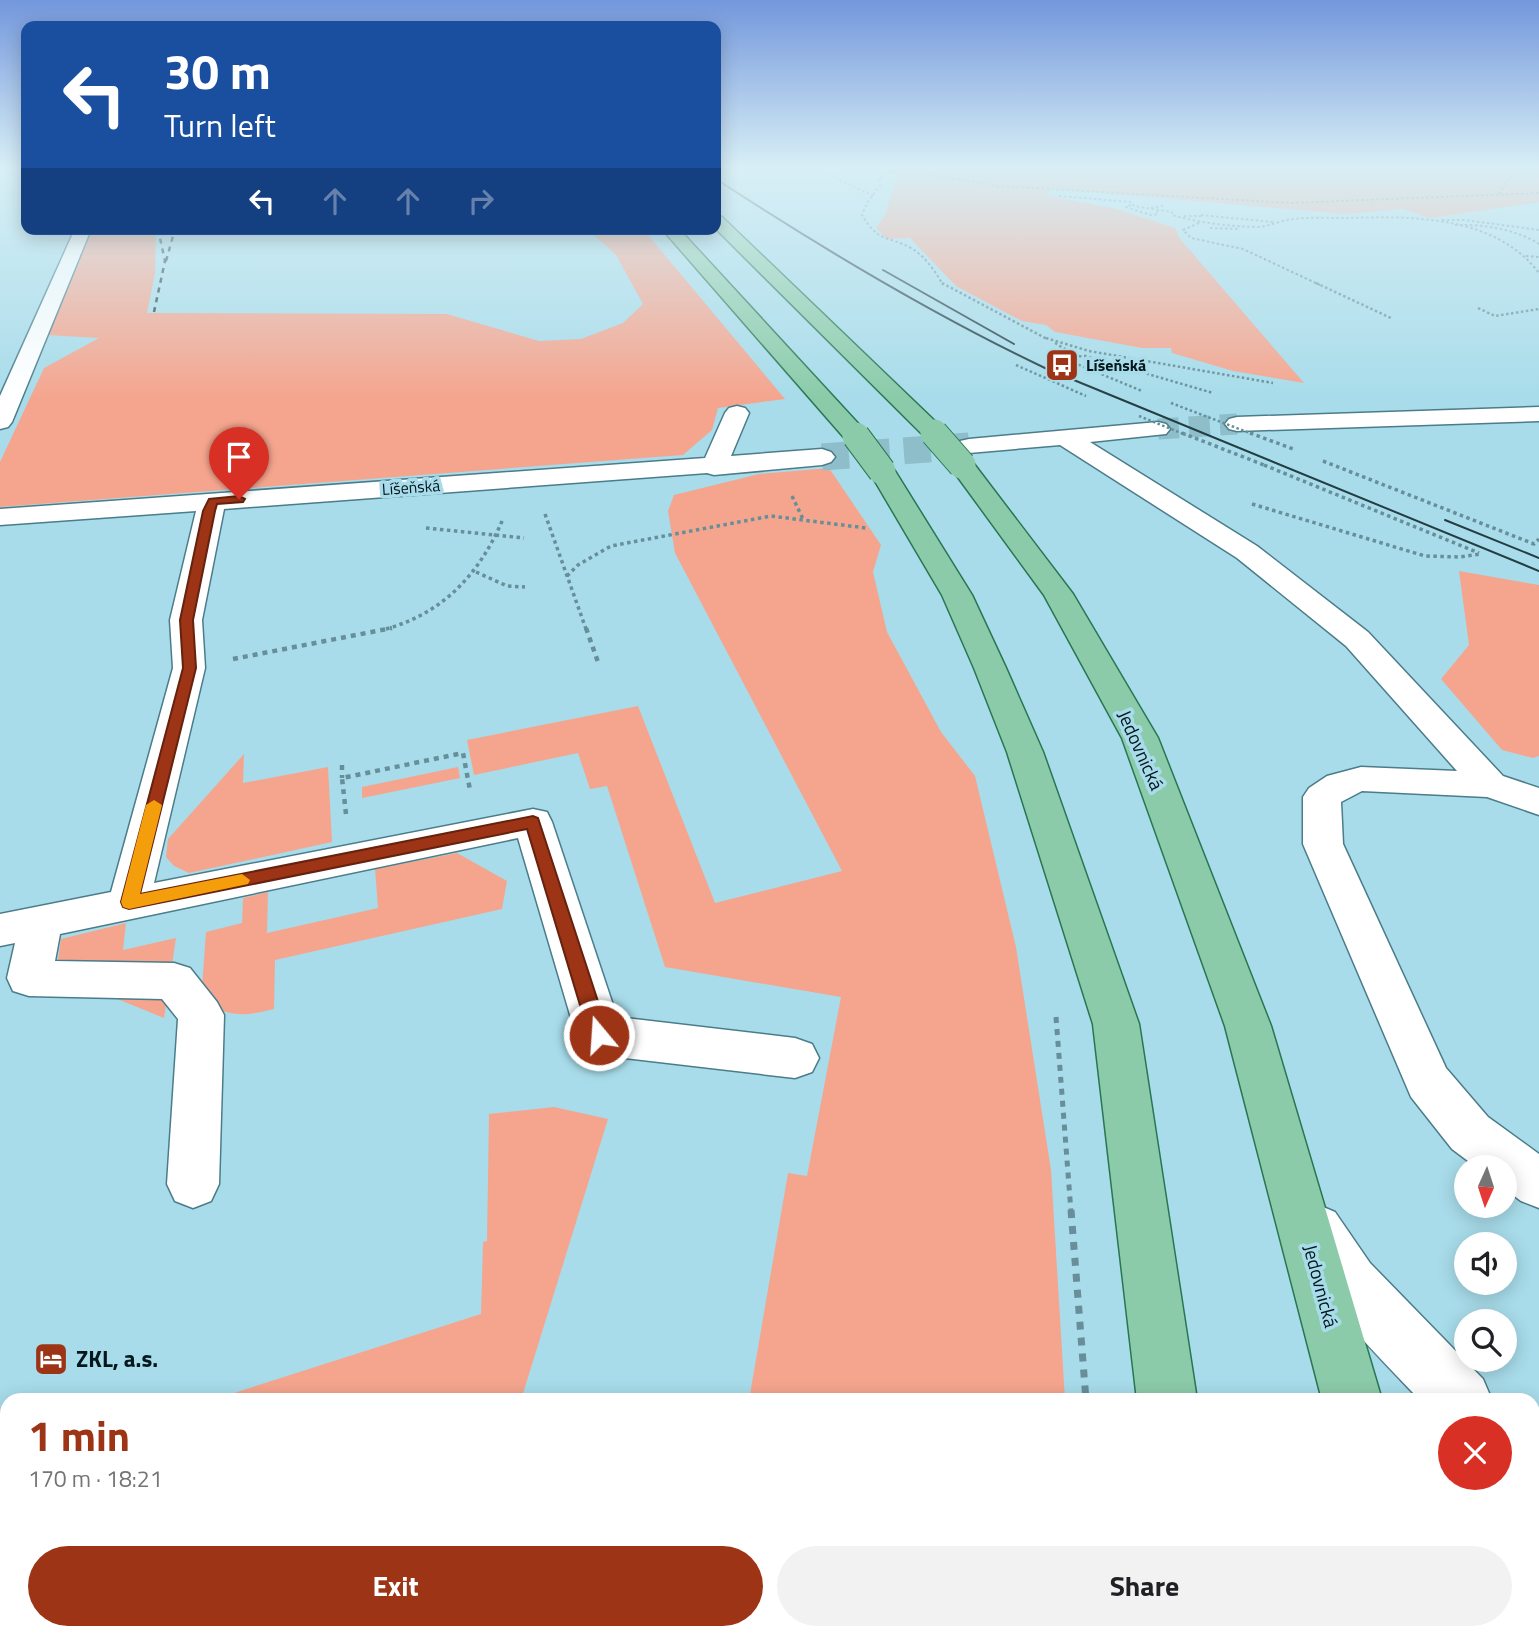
<!DOCTYPE html>
<meta charset="utf-8">
<style>
:root{--surface:#fff;--page:#f2f2f2;--text:#202124;--muted:#757577;--accent:#9c3415}
body{margin:0;font-family:"Titillium Web",sans-serif;background:var(--page);color:var(--text);height:100vh;display:flex;flex-direction:column;font-size:26px;white-space:nowrap}
*{box-sizing:border-box;margin:0}
p{font-size:23px;color:var(--muted)}
.icon{flex:none;width:38px;height:38px;fill:none;stroke:currentColor;stroke-width:2;stroke-linecap:round;stroke-linejoin:round}
.map{position:relative;flex:1;overflow:hidden}
.drawer{position:absolute;left:0px;top:1393px;width:1540px;height:247px;display:flex;flex-direction:column;background:var(--surface);border-radius:21px 21px 0 0;box-shadow:0 4px 18px #0003}
.drawer>*{flex:none}
.hud{position:absolute;left:21px;top:21px;width:700px;height:214px;border-radius:14px;box-shadow:0 4px 18px #0003;background:#1a4fa0;color:#fff;overflow:hidden}
.needle{width:46px;rotate:183deg}
.buttons{position:absolute;left:1454px;top:1155px;display:grid;gap:14px}
.buttons a{display:grid;place-items:center;width:63px;height:63px;border-radius:50%;background:var(--surface);box-shadow:0 4px 18px #0003;font-size:35px}
.pin{position:absolute;display:grid;place-items:center;width:60px;height:60px;color:#fff;margin:-72px -30px;border-radius:50% 50% 50% 0;rotate:-45deg;box-shadow:0 0 7px #0007}
.pin .icon{rotate:45deg}
.me{position:absolute;width:77px;margin:-38px;rotate:342deg;stroke-linejoin:round;filter:drop-shadow(0 0 5px #0008)}
.turn{display:flex;align-items:center;gap:24px;height:147px;padding:0 28px;font-size:32px}
.turn .icon{width:91px;height:91px;stroke-width:2.5}
.turn b{display:block;font-size:49px;line-height:60px}
.lanes{display:flex;align-items:center;height:66px;padding:0 28px;background:#0003;justify-content:center;gap:35px;direction:ltr}
.lanes .off{opacity:.35}
.round{display:grid;place-items:center;flex:none;width:74px;height:74px;border-radius:37px;background:var(--page)}
.overview{display:flex;align-items:center;justify-content:space-between;height:119px;padding:0 28px}
h1{font-size:42px;font-weight:700;line-height:52px;color:var(--accent)}
.cta{display:flex;gap:14px;margin-top:auto;padding:14px 28px}
.cta a{flex:1;height:80px;border-radius:42px;background:var(--accent);color:#fff;font-size:28px;font-weight:700;line-height:80px;text-align:center}
.cta a+a{background:var(--page);color:var(--text)}
.map>svg:first-child{display:block}
.green{fill:#f5a58e}
.lines{fill:none;stroke-linecap:round;stroke-linejoin:round}
.minor-tunnel-far1{stroke:#8fbecb;stroke-width:21;stroke-dasharray:21 10;stroke-linecap:butt}
.minor-tunnel{stroke:#8fbecb;stroke-width:27;stroke-dasharray:27 14;stroke-linecap:butt}
.minor-casing{stroke:#4b7c89;stroke-width:3}
.major-casing{stroke:#297653;stroke-width:3}
.path-far5{stroke:#678e99;stroke-width:2;stroke-dasharray:2.5 2.5;stroke-linecap:butt}
.path-far4{stroke:#678e99;stroke-width:2.5;stroke-dasharray:2.5 2.5;stroke-linecap:butt}
.path-far3{stroke:#678e99;stroke-width:3.5;stroke-dasharray:3.5 3.5;stroke-linecap:butt}
.path-far2{stroke:#678e99;stroke-width:4.5;stroke-dasharray:5 5;stroke-linecap:butt}
.path-far1{stroke:#678e99;stroke-width:5;stroke-dasharray:6 6;stroke-linecap:butt}
.path{stroke:#678e99;stroke-width:7;stroke-dasharray:8 8;stroke-linecap:butt}
.minor{fill:#fff;fill-rule:evenodd}
.major{fill:#8bcba9;fill-rule:evenodd}
.tram{stroke:#233d43;stroke-width:2}
.rail{stroke:#233d43;stroke-width:2.5;stroke-dasharray:5 5;stroke-linecap:butt}
.major-bridge-far1-casing{stroke:#297653;stroke-width:23;stroke-linecap:butt}
.major-bridge-casing{stroke:#297653;stroke-width:29;stroke-linecap:butt}
.path-bridge-far1{stroke:#678e99;stroke-width:2.5;stroke-dasharray:2.5 2.5;stroke-linecap:butt}
.path-bridge{stroke:#678e99;stroke-width:3.5;stroke-dasharray:3.5 3.5;stroke-linecap:butt}
.major-bridge-far1{stroke:#8bcba9;stroke-width:21}
.major-bridge{stroke:#8bcba9;stroke-width:27}
.route{fill:#9c3415;stroke:#65220e;stroke-width:2}
.slow{fill:#f59e0b}
.labels{text-anchor:middle;stroke-width:7;stroke-linejoin:round;paint-order:stroke}
.far-poi-label{font-size:16px;font-weight:bold;fill:#04171c;stroke:#a8dcea;text-anchor:start}
.far-street-label{font-size:16px;fill:#04171c;stroke:#a8dcea}
.street-label{font-size:19px;fill:#04171c;stroke:#a8dcea}
.near-poi-label{font-size:23px;font-weight:bold;fill:#04171c;stroke:#a8dcea;text-anchor:start}
</style>
<div class="map">
<svg width="1539" height="1639" viewBox="0 0 1539 1639">
<rect width="100%" height="100%" fill="#a8dcea"/>
<path class="green" d="M857,169H1539V202L1430,218L1402,209L1348,214L1053,189L1045,195L1117,209L1175,228L1181,240L1304,383L1233,371L1172,353L1171,348H1142L1055,332L1046,325L1022,321L956,286L910,238L887,239L876,228L885,215L897,175Z
M90,229H156L155,273L147,313L447,314L539,341L581,339L623,323L643,304L616,255L587,229H643L785,399L718,408L712,430L683,455L0,507V462L44,368L99,338L47,335Z
M829,468L881,545L873,572L887,632L941,732L975,776L1016,947L1051,1170L1065,1400H749L788,1173L807,1176L841,997L665,967L607,786L590,789L578,753L474,775L467,740L638,706L715,903L842,871L675,553L668,511L674,495L759,474Z
M1459,571L1539,585V756L1533,758L1502,750L1441,679L1469,645Z
M244,754L243,783L328,767L332,842L189,873L174,866L166,857L168,839Z
M458,767L460,778L362,798V787Z
M457,853L507,881L502,909L275,960L274,1009C243,1017 230,1017 201,1001L206,932L242,923L243,898L268,892L267,933L378,908L375,869Z
M126,923L123,950L176,938L164,1018L56,974L61,939Z
M554,1107L608,1119L521,1400H212L481,1314L483,1242L487,1241L489,1114Z
M1533,1536L1539,1541V1639H1472L1470,1633H1533Z
M86,1633H448L446,1639H86Z
M708,1633H1079V1639H707Z"/>
<g class="lines">
<path class="minor-tunnel-far1" d="M1158,429L1237,424"/>
<path class="minor-tunnel" d="M822,457L969,446"/>
<g class="minor-casing">
<path id="minor" d="M75,229H91L12,422L8,427L0,429V396Z
M737,406L745,408L749,413L731,456L822,449L831,452L835,457L831,462L822,465L714,475L707,473L224,509L202,620L205,668L154,883L533,809L547,812L552,822L617,1017L795,1038L812,1044L819,1058L812,1072L795,1078L599,1055L583,1049L576,1035L518,838L60,934L55,961L174,963L190,968L217,1002L224,1015L219,1184L211,1201L193,1208L175,1201L167,1184L178,1019L162,999L29,996L13,991L7,978L15,943L0,946V914L111,892L173,668L170,620L196,511L0,525V509L705,458L725,413L729,408Z
M1539,407V421L1237,431L1229,429L1225,424L1229,419L1237,417Z
M1158,422L1166,424L1170,429L1166,434L1090,442L1257,546L1368,632L1503,776L1539,788V815L1487,797L1362,791L1341,802L1343,844L1446,1068L1488,1117L1539,1154V1208L1521,1201L1505,1189V1167H1476L1452,1149L1411,1097L1303,844V797L1309,788L1327,776L1361,767L1457,771L1346,646L1237,558L1060,445L969,453L960,451L957,446L960,441L969,439Z
M1316,1204L1335,1212L1370,1263L1483,1379L1492,1400H1420C1370,1348 1318,1297 1289,1230L1297,1212Z
M1533,1439L1539,1441V1507L1533,1505Z"/>
</g>
<g class="major-casing">
<path id="major" d="M716,215L722,217L940,426L944,431L940,436L932,438L924,436L716,229Z
M662,229H679L865,431L868,436L865,441L856,443L847,441Z
M962,457L971,460L1073,594L1158,738L1271,1026L1382,1400H1322L1225,1026L1122,738L1044,595L949,465L953,460Z
M882,463L891,466L895,471L972,595L1006,668L1043,752L1139,1024L1197,1400H1137L1093,1024L1007,752L974,668L942,595L869,471L873,466Z
M1165,1633H1233L1235,1639H1165Z
M1381,1633H1449L1452,1639H1382Z"/>
</g>
<path class="path-far5" d="M817,169L874,196
M893,169L999,186L1291,203L1539,193
M1450,169L1539,174
M896,170L879,178L880,185L867,203L862,215C879,243 886,235 911,248C925,256 935,271 943,285
M1499,194L1511,173
M1059,196L1131,202L1134,206L1172,212V215C1200,223 1227,226 1256,227C1269,227 1281,220 1293,219C1310,217 1329,218 1347,218C1412,216 1495,215 1539,273
M1131,205L1126,207L1151,215L1158,214L1157,211
M1151,208L1165,205
M1201,215L1273,222
M1184,216H1202
M1442,220H1465L1539,230
M1199,223L1183,230L1191,238L1243,249L1320,285
M1455,225C1482,224 1516,229 1539,244
M1210,228L1239,229
M1526,256L1539,257"/>
<path class="path-far4" d="M942,283L1047,339
M1316,283L1393,319
M1478,308L1495,316L1539,309
M1046,338L1089,351L1273,383
M1055,343L1075,355
M1059,357L1086,356L1213,393
M1060,357L1142,391
M1016,365L1086,396"/>
<path class="path-far3" d="M1323,461L1534,544L1539,539
M1264,465L1479,553
M792,496L803,519
M1252,504L1425,556L1459,557L1480,554
M545,514L586,629
M426,528L524,538
M476,572L507,586L525,587
M567,576L578,565L611,546L771,516L866,528
M386,629C444,613 480,573 503,519"/>
<path class="path-far2" d="M586,628L599,665
M233,659L392,628
M342,765V778
M346,814L342,778L463,753L470,790"/>
<path class="path-far1" d="M1056,1017L1071,1212"/>
<path class="path" d="M1071,1210L1086,1400
M1104,1633L1105,1639"/>
<use href="#minor" class="minor"/>
<use href="#major" class="major"/>
<path class="tram" d="M716,179C823,249 931,314 1047,369L1539,571
M883,270L1014,344
M1445,520L1539,558"/>
<path class="rail" d="M166,261L175,229
M154,312L165,261L158,229"/>
<g class="major-bridge-far1-casing">
<path id="major-bridge-far1" d="M932,431L935,435"/>
</g>
<g class="major-bridge-casing">
<path id="major-bridge" d="M934,433L962,465
M856,436L882,471"/>
</g>
<path class="path-bridge-far1" d="M1171,403L1255,435
M1139,416L1186,435"/>
<path class="path-bridge" d="M1182,433L1264,465
M1250,433L1296,450"/>
<use href="#major-bridge-far1" class="major-bridge-far1"/>
<use href="#major-bridge" class="major-bridge"/>
</g>
<linearGradient id="sky" x2="0" y2="1"><stop stop-color="#7397dc"/><stop offset="0.42" stop-color="#d8eff6"/><stop offset="1" stop-color="#d8eff6" stop-opacity="0"/></linearGradient>
<rect width="1539" height="398" fill="url(#sky)"/>
<path class="route" d="M239,496L245,499L243,502L217,504L215,511L193,620L196,668L140,894L533,816L538,818L609,1035L606,1041L599,1043L592,1041L589,1035L527,829L129,909L123,907L121,902L183,668L180,620L203,511L209,499Z"/>
<path class="slow" d="M154,800L162,805L140,894L242,874L250,880L248,884L129,909L123,907L121,902L146,805Z"/>
<defs>
<g id="bus-square" transform="scale(1.75)"><rect x="-9" y="-9" width="18" height="18" rx="4" fill="#9c3415" stroke="#a8dcea"/><path d="M-5-6H5V4H4V6H2V4H-2V6H-4V4H-5ZM-3.5-4V0h7V-4ZM-3.5 1.2v1.5H-2V1.2ZM2 1.2v1.5H3.5V1.2Z" fill="#fff"/></g>
<g id="hotel-square" transform="scale(1.75)"><rect x="-9" y="-9" width="18" height="18" rx="4" fill="#9c3415" stroke="#a8dcea"/><path d="M-6-4.5h1.5V1H6V5H4.5V3h-9V5H-6ZM-4 0a1.8 1.8 0 1 1 3.6 0ZM.5 0V-2.5h3Q6-2.5 6 0Z" fill="#fff"/></g>
</defs>
<g fill-rule="evenodd">
<use href="#bus-square" x="1062" y="365"/>
<use href="#hotel-square" x="51" y="1359"/>
</g>
<g class="labels">
<g class="far-poi-label">
<text x="1086" y="371">Líšeňská</text>
</g>
<g class="far-street-label">
<text transform="translate(411 487) rotate(-4)" y="6">Líšeňská</text>
</g>
<g class="street-label">
<text transform="translate(1141 750) rotate(66)" y="7">Jedovnická</text>
<text transform="translate(1321 1286) rotate(75)" y="7">Jedovnická</text>
</g>
<g class="near-poi-label">
<text x="76" y="1367">ZKL, a.s.</text>
</g>
</g>
</svg>
<div class="buttons">
<a><svg class="needle" viewBox="-14 -14 28 28"><path d="M0-13l5 13h-10z" fill="#e53935"/><path d="M0 13l5-13h-10z" fill="#757577"/></svg></a>
<a><svg class="icon" aria-label="sound" viewBox="0 0 24 24"><path d="M4 9h4l5-4v14l-5-4H4zM17 9q2 3 0 6"/></svg></a>
<a><svg class="icon" aria-label="search" viewBox="0 0 24 24"><circle cx="10" cy="10" r="6"/><path d="M15 15l6 6"/></svg></a>
</div>
<div class="pin" style="left:239px;top:499px;background:#d93025"><svg class="icon" aria-label="arrive" viewBox="0 0 24 24"><path d="M6 21V4h12l-3 4 3 4H6"/></svg></div>
<svg class="me" style="left:599px;top:1035px" viewBox="-20 -20 40 40"><circle r="17" fill="#9c3415" stroke="#fff" stroke-width="3"/><path d="M0-11L8 9 0 5-8 9z" fill="#fff"/></svg>
<div class="hud">
<div class="turn"><svg class="icon" aria-label="left" viewBox="0 0 24 24"><path d="M17 20v-9H6M10 6l-5 5 5 5"/></svg><div><b>30 m</b>Turn left</div></div>
<div class="lanes"><svg class="icon" aria-label="left" viewBox="0 0 24 24"><path d="M17 20v-9H6M10 6l-5 5 5 5"/></svg><svg class="icon off" aria-label="ahead" viewBox="0 0 24 24"><path d="M12 20V5M6 11l6-6 6 6"/></svg><svg class="icon off" aria-label="ahead" viewBox="0 0 24 24"><path d="M12 20V5M6 11l6-6 6 6"/></svg><svg class="icon off" aria-label="right" viewBox="0 0 24 24"><path d="M7 20v-9h11M14 6l5 5-5 5"/></svg></div>
</div>
<section class="drawer">
<div class="overview"><div><h1>1 min</h1><p>170 m · 18:21</p></div><a class="round" style="background:#d93025;color:#fff"><svg class="icon" aria-label="close" viewBox="0 0 24 24"><path d="M6 6l12 12M18 6L6 18"/></svg></a></div>
<div class="cta"><a>Exit</a><a>Share</a></div>
</section>
</div>
